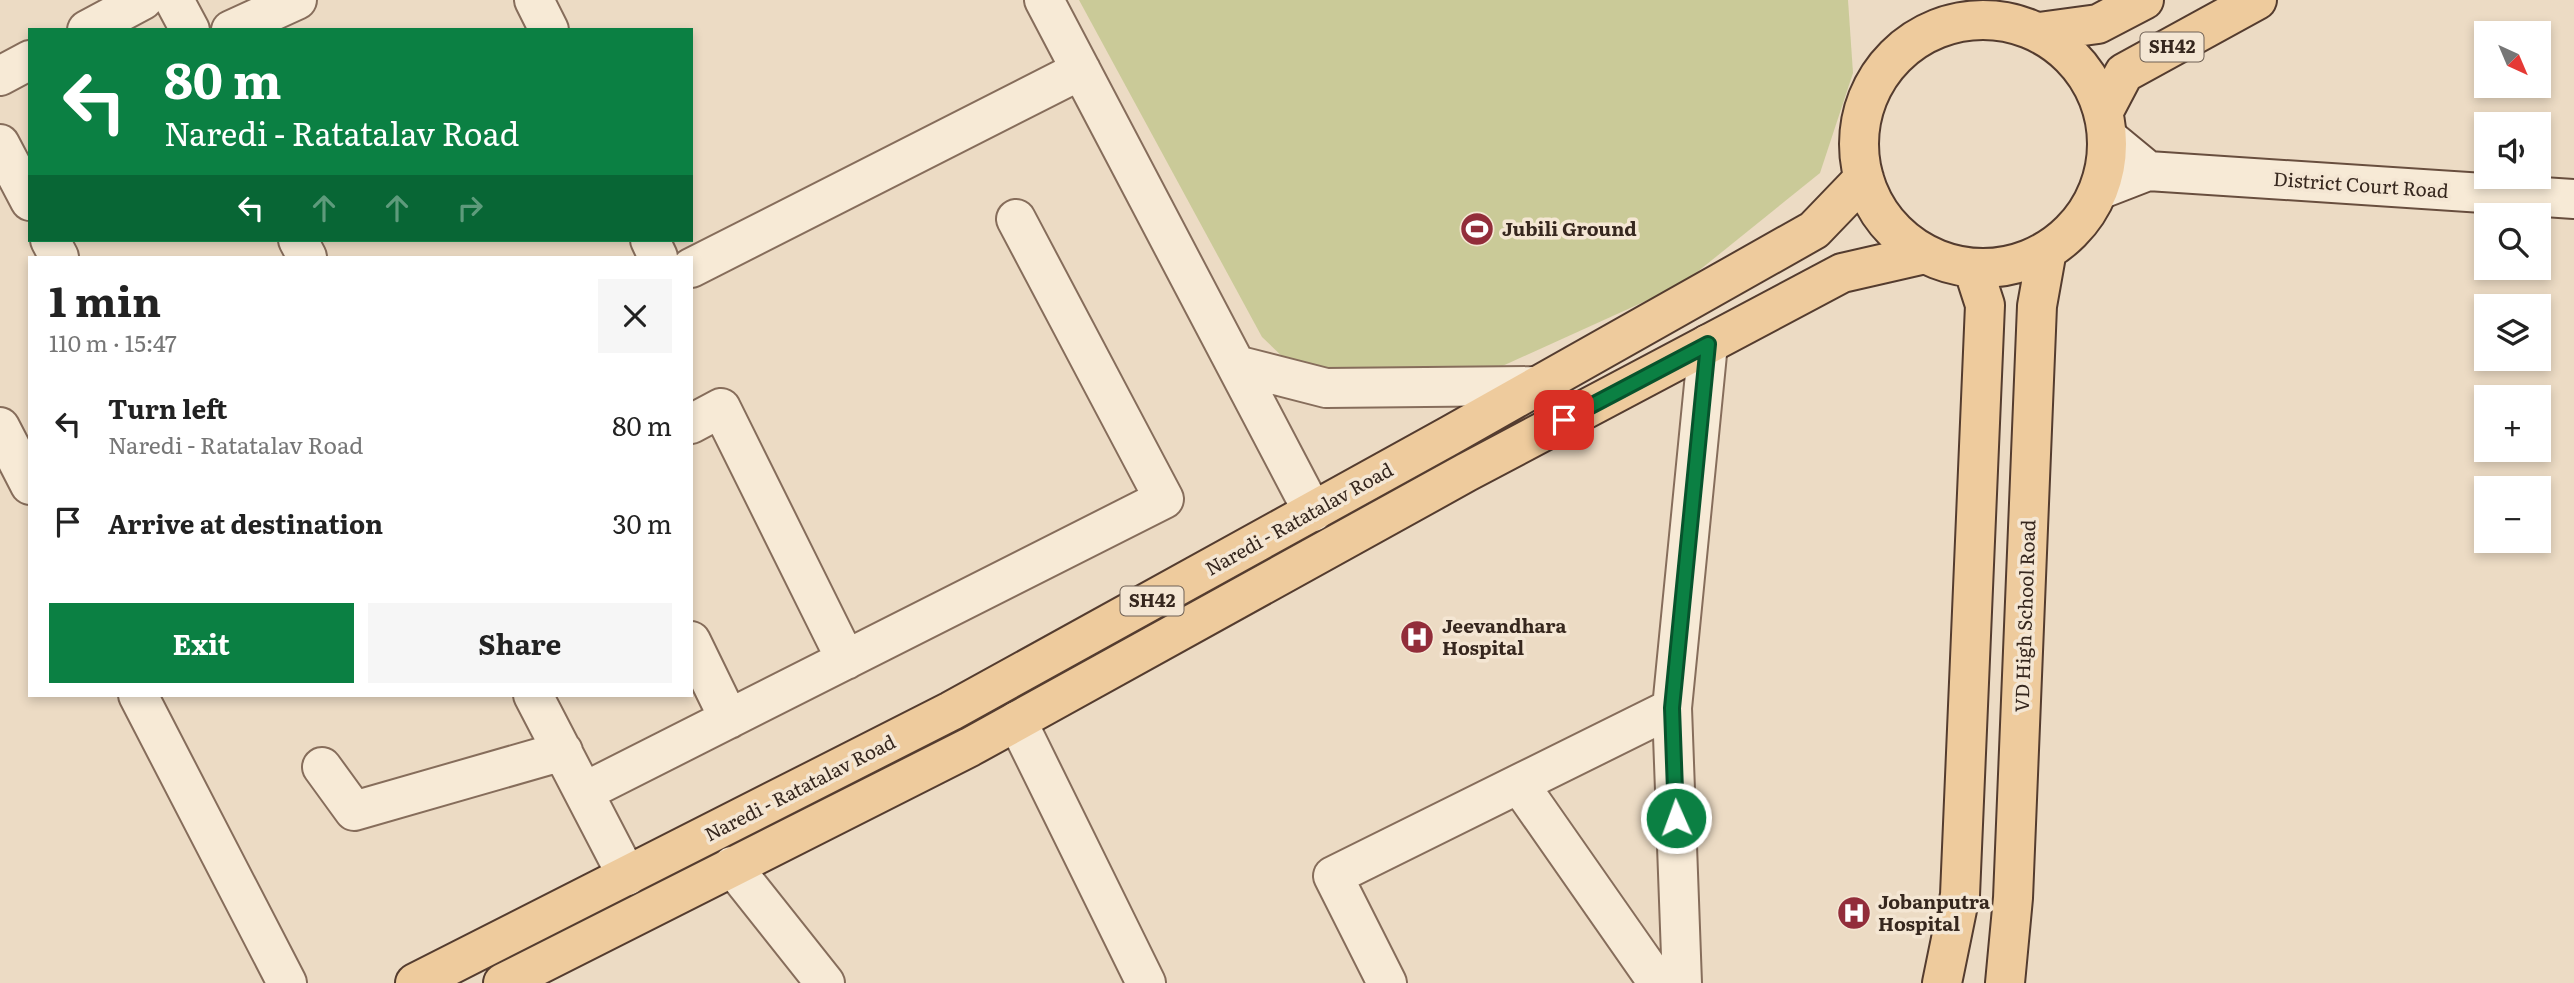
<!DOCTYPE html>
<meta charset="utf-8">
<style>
:root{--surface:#fff;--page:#f6f6f6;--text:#222;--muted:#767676;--accent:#0b8043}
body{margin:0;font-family:Literata,serif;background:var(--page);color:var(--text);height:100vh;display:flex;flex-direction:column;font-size:26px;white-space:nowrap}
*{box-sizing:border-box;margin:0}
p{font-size:23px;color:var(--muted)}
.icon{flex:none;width:38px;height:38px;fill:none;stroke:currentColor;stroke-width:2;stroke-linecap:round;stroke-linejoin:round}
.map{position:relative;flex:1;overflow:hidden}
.side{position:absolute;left:28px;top:256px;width:665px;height:441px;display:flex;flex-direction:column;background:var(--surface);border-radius:0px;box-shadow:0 4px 10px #0003}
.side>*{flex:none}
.banner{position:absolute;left:28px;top:28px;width:665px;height:214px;border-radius:0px;box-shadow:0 4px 10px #0003;background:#0b8043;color:#fff;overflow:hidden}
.needle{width:46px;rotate:136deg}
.controls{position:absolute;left:2474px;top:21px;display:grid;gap:14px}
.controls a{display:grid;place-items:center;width:77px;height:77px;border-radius:0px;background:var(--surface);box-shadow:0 4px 10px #0003;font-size:35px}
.pin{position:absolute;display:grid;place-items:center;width:60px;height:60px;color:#fff;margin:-30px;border-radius:14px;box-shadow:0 4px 10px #0006}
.me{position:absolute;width:77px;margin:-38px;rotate:358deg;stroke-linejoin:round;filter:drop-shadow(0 0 5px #0008)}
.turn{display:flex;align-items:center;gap:24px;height:147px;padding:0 21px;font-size:32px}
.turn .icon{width:91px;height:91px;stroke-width:2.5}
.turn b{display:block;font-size:49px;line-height:60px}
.lanes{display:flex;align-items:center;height:66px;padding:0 21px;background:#0003;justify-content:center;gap:35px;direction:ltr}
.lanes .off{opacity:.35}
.round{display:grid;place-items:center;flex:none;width:74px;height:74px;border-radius:0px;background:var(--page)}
.summary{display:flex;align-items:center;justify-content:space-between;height:119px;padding:0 21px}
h1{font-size:42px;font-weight:700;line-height:52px}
.primary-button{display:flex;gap:14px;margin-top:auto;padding:14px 21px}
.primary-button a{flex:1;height:80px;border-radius:0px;background:var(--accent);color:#fff;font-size:28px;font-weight:700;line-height:80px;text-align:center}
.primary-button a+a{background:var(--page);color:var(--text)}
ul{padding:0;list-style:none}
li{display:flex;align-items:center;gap:21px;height:98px;padding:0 21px}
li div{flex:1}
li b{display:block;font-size:26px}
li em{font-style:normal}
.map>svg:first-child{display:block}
.green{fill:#caca98}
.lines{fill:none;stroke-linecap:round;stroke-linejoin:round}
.street-casing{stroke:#866d5b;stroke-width:42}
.secondary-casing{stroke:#684e3e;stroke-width:42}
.primary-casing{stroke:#543c2f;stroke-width:42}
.street{stroke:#f7ead6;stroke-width:38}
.secondary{stroke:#f7ead6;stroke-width:38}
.primary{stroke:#eecb9d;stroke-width:38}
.route-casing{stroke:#07532c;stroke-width:18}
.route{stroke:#0b8043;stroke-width:12}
.labels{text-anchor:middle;stroke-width:7;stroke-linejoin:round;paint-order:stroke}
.shield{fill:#f4e6d3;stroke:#6f6054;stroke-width:2}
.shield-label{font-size:18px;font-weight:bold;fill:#36271e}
.street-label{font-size:19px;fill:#36271e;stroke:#f4e6d3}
.poi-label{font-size:19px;font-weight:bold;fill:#36271e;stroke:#f4e6d3;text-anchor:start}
</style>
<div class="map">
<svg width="2574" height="983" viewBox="0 0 2574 983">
<rect width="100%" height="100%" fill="#ecdbc4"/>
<path class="green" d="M1079,0H1848L1853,73L1820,173L1681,285L1487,373L1309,382L1262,337Z"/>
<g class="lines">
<g class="street-casing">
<path id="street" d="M174,0L190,30
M534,0L549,30
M1044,0L1313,512
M87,30L143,0
M231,30L297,0
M0,76L30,60
M0,144L30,201
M50,240L59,257
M298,240L307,257
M650,240L658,257
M691,268L1081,70
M1236,365L1326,388L1539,386
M691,424L721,408L846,660
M0,427L30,485
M691,641L729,719
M138,695L287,983
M533,695L627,876
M1017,721L1146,983
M322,767L354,811L563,751
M1519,784L1658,983
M584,792L1164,499L1016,219
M732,866L825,983
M1387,983L1333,876L1672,708
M1682,983L1672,708L1708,344"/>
</g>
<g class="secondary-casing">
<path id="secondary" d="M2108,138L2148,171
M2099,190L2148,171L2574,199"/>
</g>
<g class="primary-casing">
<path id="primary" d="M1859 144a124 124 0 1 1 248 0a124 124 0 1 1-248 0Z
M2039,32L2098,24L2144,0
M2104,111L2124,73L2257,0
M415,983L951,711L1449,436L1814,230L1864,178
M503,983L970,747L1467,472L1842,273L1925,254
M1942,983L1960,895L1985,305L1973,268
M2005,983L2013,898L2037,306L2047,250"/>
</g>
<use href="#street" class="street"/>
<use href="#secondary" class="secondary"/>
<use href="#primary" class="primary"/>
</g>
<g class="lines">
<g class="route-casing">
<path id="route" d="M1564,420L1708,344L1672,708L1676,818"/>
</g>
<use href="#route" class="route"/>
</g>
<defs>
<g id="stadium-disc" transform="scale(1.75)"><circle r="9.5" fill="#922d3a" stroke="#f4e6d3"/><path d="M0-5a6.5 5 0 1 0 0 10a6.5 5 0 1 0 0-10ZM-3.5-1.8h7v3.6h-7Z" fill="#fff"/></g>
<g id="hospital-disc" transform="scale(1.75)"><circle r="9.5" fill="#922d3a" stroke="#f4e6d3"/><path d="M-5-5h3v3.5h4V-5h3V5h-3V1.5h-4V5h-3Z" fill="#fff"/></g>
</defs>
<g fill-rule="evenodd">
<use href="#stadium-disc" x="1477" y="229"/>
<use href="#hospital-disc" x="1417" y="637"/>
<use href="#hospital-disc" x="1854" y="913"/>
</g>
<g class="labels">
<g class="shield">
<rect x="2140.5" y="32.5" width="63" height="29" rx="5"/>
<rect x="1120.5" y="586.5" width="63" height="29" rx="5"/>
</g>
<g class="shield-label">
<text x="2172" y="53">SH42</text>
<text x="1152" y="607">SH42</text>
</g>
<g class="street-label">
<text transform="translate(2361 185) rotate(4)" y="7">District Court Road</text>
<text transform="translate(1299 519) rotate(-29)" y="7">Naredi - Ratatalav Road</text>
<text transform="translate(2025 616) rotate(-88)" y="7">VD High School Road</text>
<text transform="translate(800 788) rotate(-27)" y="7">Naredi - Ratatalav Road</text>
</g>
<g class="poi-label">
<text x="1502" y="236">Jubili Ground</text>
<text x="1442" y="633">Jeevandhara<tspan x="1442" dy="22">Hospital</tspan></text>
<text x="1878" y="909">Jobanputra<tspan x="1878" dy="22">Hospital</tspan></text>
</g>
</g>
</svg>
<div class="controls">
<a><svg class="needle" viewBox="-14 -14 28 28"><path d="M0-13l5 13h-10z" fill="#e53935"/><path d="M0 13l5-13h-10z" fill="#767676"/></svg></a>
<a><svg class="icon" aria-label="sound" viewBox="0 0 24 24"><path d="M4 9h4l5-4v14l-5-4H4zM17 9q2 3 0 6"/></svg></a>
<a><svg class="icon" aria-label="search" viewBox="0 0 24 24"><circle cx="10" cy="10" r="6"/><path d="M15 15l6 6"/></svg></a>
<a><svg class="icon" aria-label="layers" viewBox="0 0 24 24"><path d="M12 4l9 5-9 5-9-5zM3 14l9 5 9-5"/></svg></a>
<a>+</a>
<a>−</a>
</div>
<div class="pin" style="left:1564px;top:420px;background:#d93025"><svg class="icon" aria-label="arrive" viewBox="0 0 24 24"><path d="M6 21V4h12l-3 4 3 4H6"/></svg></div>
<svg class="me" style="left:1676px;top:818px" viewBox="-20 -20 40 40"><circle r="17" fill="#0b8043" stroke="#fff" stroke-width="3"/><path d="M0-11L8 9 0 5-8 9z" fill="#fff"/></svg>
<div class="banner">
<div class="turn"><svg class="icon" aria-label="left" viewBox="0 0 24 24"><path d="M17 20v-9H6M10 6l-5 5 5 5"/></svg><div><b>80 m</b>Naredi - Ratatalav Road</div></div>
<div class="lanes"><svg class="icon" aria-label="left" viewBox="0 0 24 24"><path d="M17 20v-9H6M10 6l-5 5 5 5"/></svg><svg class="icon off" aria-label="ahead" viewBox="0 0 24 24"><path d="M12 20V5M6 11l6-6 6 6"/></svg><svg class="icon off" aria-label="ahead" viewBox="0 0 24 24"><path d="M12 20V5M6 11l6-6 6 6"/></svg><svg class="icon off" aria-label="right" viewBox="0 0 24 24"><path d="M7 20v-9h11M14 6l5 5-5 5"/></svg></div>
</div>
<section class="side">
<div class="summary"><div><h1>1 min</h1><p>110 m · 15:47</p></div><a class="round"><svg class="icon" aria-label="close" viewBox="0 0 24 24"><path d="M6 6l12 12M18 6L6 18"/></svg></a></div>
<ul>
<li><svg class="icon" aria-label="left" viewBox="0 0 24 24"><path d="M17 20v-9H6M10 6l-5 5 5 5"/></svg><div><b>Turn left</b><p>Naredi - Ratatalav Road</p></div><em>80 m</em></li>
<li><svg class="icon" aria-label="arrive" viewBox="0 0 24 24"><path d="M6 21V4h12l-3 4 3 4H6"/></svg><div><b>Arrive at destination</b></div><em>30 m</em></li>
</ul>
<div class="primary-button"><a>Exit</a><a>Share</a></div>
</section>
</div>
